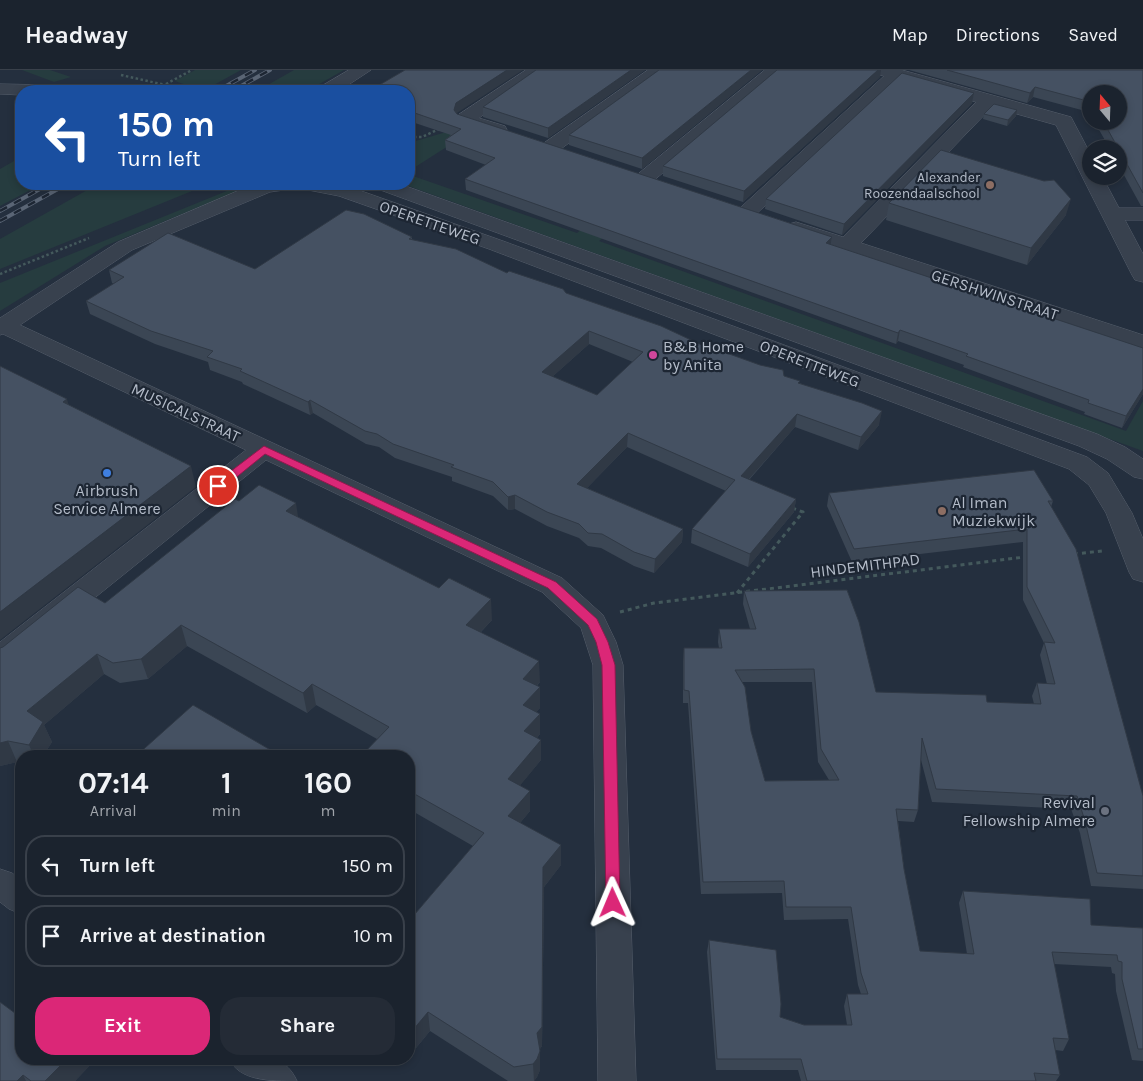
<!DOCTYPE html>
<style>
:root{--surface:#1b232e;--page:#242b36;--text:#f1f3f6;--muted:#a0a4aa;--line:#39404a;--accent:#db2777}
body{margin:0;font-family:Karla,sans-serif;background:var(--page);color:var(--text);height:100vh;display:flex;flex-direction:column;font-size:19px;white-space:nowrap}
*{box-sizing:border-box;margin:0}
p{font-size:16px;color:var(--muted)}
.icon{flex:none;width:28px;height:28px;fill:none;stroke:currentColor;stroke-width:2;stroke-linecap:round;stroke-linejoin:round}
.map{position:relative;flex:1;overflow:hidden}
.side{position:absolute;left:15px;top:680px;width:400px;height:315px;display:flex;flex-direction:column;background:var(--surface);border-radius:20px;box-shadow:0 2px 8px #0003,0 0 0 1px var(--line)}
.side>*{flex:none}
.top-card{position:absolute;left:15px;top:15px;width:400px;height:105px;border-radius:20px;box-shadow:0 2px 8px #0003,0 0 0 1px var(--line);background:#1a4fa0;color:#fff;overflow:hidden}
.needle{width:32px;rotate:341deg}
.buttons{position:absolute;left:1082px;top:15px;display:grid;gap:10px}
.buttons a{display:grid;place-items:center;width:45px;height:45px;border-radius:50%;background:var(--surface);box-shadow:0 2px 8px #0003,0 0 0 1px var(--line);font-size:25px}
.pin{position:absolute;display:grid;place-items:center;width:42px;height:42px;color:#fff;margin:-21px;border:2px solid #fff;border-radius:50%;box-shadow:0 1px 5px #0007}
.me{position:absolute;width:55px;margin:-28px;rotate:359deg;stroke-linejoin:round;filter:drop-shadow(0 0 4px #0008)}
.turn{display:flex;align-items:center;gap:18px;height:105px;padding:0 20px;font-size:22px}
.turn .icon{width:65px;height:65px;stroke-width:2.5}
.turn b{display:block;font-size:35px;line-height:42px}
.eta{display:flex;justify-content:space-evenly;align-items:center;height:85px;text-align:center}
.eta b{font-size:30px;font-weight:700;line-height:35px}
.cta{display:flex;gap:10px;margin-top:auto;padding:10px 20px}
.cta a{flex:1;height:58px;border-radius:20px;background:var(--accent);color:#fff;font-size:20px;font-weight:700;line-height:58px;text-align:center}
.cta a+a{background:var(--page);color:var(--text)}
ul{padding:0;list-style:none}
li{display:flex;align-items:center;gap:15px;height:62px;margin:0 10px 8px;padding:0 10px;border:2px solid var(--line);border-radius:20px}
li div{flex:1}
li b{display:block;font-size:19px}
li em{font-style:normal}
header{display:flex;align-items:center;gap:30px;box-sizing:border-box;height:70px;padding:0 25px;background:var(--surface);border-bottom:1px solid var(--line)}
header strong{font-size:24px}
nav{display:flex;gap:28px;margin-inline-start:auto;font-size:18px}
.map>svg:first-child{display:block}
.green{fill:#263c3f}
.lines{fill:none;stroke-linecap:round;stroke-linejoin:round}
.minor-casing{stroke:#565f6c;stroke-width:1}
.path-far1{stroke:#44595c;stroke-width:2.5;stroke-dasharray:2.5 2.5;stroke-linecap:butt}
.path{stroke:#44595c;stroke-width:3;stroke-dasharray:4 4;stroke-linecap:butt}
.minor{fill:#38414e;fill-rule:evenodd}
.rail-casing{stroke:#5a6575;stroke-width:4}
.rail{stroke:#1d2633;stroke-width:2.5;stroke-dasharray:8;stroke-linecap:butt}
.wall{fill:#3b4654;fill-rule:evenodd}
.shaded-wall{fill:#303945}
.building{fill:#455162;stroke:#303945;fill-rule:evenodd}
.route{fill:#db2777;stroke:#8e194d}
.education-dot{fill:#8d6e63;stroke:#1d2633;stroke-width:2}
.hotel-dot{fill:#d1479c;stroke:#1d2633;stroke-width:2}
.shop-dot{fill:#3f7fe0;stroke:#1d2633;stroke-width:2}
.worship-dot{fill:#6b7280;stroke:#1d2633;stroke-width:2}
.labels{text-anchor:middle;stroke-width:4.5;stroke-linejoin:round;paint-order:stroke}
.far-poi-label{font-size:14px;fill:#b4bcc9;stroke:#1d2633;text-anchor:end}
.street-label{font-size:16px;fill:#b4bcc9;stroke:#1d2633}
.poi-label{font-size:16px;fill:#b4bcc9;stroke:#1d2633;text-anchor:start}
</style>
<header>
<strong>Headway</strong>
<nav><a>Map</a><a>Directions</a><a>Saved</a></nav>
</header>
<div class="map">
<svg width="1143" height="1011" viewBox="0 0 1143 1011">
<rect width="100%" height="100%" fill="#242f3e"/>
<path class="green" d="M22,0H50L71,7L54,12Z
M195,0H241L203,21L175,11Z
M294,0H344L307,21H257Z
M453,60L467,64L409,101V73Z
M21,87V114H42L0,136V99Z
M413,106L577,163L632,118L652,126L599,171L1126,361L1143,331V381L403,114H409V109Z
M98,114H187L197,119L0,199V169Z
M244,114H254L105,176L0,241V213Z"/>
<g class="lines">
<g class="minor-casing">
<path id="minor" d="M349,0H371L339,21H317L320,17Z
M526,0H547L479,48L505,56L507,60L505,64L498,66L458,53L456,49L458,45Z
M648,0H669L558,81H544L541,77L544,73Z
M765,0H785L652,112H638L635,108L638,104Z
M873,0H902L1071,47L1091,85V106H1102L1119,138H1143V150H1125L1143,184V212L1135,210L1132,205L1056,55L992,37L861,173L1143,265V280L789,162L786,158L789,154L796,152L843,167L976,32L900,11L754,146L747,148L740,146L737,142L740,138L884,6L876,4Z
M0,14L101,16L107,17L110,21H21V25L0,24Z
M254,114H336L350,117L503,171L1087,387L1108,403L1132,443L1143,469V512L1133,509L1129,502L1106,443L1089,415L1069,399L489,179L339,126L298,118L270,122L132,180L20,255L562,508L603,545L616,572L623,595L636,1011H598L593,595L581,558L542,522L266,390L10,596L0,599V572L246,380L3,264L0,265V248L118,172Z
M372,114H400L1097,364L1125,377L1143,389V409L1134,407L1107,389L1079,376L375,118Z
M0,799L12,803L21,810V844L9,839L0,832Z
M229,989C257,989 283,980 297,1011C269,1011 240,1011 229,989Z"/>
</g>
<path class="path-far1" d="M121,5L192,21
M166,14L192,0
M409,67H422L439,59
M0,204L89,168"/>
<path class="path" d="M1074,484L1102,481
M737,523L803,442L792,438
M620,542L654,533L1025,487"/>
<use href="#minor" class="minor"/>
<g class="rail-casing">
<path id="rail" d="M217,21L255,0
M232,21L270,0
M0,141L49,114
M0,151L67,114"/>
</g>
<use href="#rail" class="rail"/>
</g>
<path class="wall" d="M645,0L548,68L483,47V37Z
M659,0H762L642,99L569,75V65Z
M909,0H1143V136H1141L1119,96V79H1110L1094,51H1119L1091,24V46L1089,42L1033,27L1027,33Z
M880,7L743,132L663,106V96Z
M409,21L457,43V44L832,167L831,174L1143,324L1122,358L1084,344L1085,342L963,297L964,295L898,271L896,274L466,120L465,109L486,95L446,80L445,70L451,65L409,51Z
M974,23L972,33L842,165L765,139L766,129Z
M984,44L1016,46L1007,56L983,49Z
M889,133L1066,145L1027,195L886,150Z
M412,167V170L566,223L719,283L784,306L800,313L879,355L858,380L795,357L749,410L796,429L794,442L748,497L691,473L692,459L726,421L627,377L587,418L683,459L682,472L654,503L634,496L601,478L588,476L579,468L547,456L515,439L508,440L493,426L452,411V407L395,388L379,377L366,374L313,343L310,345L243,314L242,312L210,300L208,292L155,274L90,244L86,231L114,214L112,213L109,200L255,199ZM589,274L633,292L597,325L552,307Z
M829,423L1053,431L1051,437L1143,726V819L1091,816L1080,763L1071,739L932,732L921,690L918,740L914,752L898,751L904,799L920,881L967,884L959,833L963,821L1091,855L1143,858V991L1132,990L1116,921L1115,904L1112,903L1111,897L1054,894L1069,969L1063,981L1055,980L1060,1005L1056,1011H801L798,1000H716L707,882L709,870L780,947L804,955H847L844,936L847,924H861L858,915L848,849L784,850L782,823L701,824L688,633H683V591L684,578H719L718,572L719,559H750L743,534L744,521L876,622L987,632L1034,634L1032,626L1037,613L1047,614L1040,585L1044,573L1023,530V472L852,492L827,436ZM742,612H812L818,692L829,710L765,711L751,661Z
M239,431L298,447L492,550L481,562L540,612L537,616L540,638L536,642L540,644V664L537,668L541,690L520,715L530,741L520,753L561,775V795L544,817L542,976L539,980L540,1000L537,1007L534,1011H508L430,961L416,978L409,973V851L473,776L414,742L377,669L316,635L307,643L187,576L148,609L120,613L104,604L44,655L52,672L43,686H21V692H17L0,696L3,577L105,533Z
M19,946L96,989L75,1011H0Z"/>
<path class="shaded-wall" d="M507,0H523L457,43L454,50V40L456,33Z
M631,0H645L548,68V58Z
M751,0H762L642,99V88Z
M878,0H881L880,7L743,132L744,121Z
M1035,17L1033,27L1027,33L1030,23Z
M974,23L972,33L842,165L844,154Z
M1017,40L1016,46L1007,56L1008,50Z
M1071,129L1066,145L1027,195L1031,178Z
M832,167L830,178L826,173Z
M900,260L898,271L896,274L898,263Z
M589,261V274L542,316V302Z
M1143,319V324L1122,358L1126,346Z
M67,329L73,350L63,332Z
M310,330L313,343L310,345L308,332Z
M882,341L879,355L858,380L861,367Z
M797,344L795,357L739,420L741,406Z
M628,363L627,377L577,428V414Z
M191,396L196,417L0,570V542Z
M515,425V439L508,440V427Z
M796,429L794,442L748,497L750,484Z
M296,433L299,453L286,441Z
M683,459L682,472L654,503L655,489Z
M491,529L492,550L468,575L466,555Z
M181,555L187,576L148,609L141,589Z
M97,584L104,604L44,655L52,672L43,686H34L29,675L27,641Z
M539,591L540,612L524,629L523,609Z
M312,614L316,635L307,643L303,623Z
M540,617V638L524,656L523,635Z
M540,644V664L525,682L524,661Z
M541,670V690L509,729L508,709Z
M8,671L17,692L0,696V673Z
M530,721V741L509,766L508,746Z
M411,722L414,742L409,748V724Z
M561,775V795L544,817L542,976L538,982L537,963L543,797Z
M428,942L430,961L416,978L413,960Z
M540,981V1000L537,1007L534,1011L533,994Z
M67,989H96L75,1011H45Z
M23,1005L26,1011H17Z"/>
<path class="building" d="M405,0H507L456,33L454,40L457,44L832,167L826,173L1143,278V319L1126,346L1088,333L1089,330L966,286L968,284L900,260L898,263L465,109L495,88L445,70L461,59L409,41V21H369Z
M536,0H631L548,58L483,37Z
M659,0H751L642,88L569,65Z
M777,0H878L744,121L663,96Z
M947,0H1143V123L1103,51H1119V24H1091V32L1035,17L1030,23Z
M902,3L974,23L844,154L766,129Z
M994,34L1017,40L1008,50L984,44Z
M941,80L1044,111L1054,110L1071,129L1031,178L889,133Z
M346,140L364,144L412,167L409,169L456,179L507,203L509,201L563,219L566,223L661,256L719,283L721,281L760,295L783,300L784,306L800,311L798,313L862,333L882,341L861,367L797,344L741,406L796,429L750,484L692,459L735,410L628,363L577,414L683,459L655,489L634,482L602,464L588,463L579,454L547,442L515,425L508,427L493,412L451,397L454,395L393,374L377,364L365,361L310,330L308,332L240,301L242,299L207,287L213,281L151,261L86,231L124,207L109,200L168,163L255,199ZM589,261L643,282L597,325L542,302Z
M0,296L67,329L63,332L191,396L0,542Z
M1034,400L1053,431H1048L1076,479L1143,726V806L1097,803L1085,751L1077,726L936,719L922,668L918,740L896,739L904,799L920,881L974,884L963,821L1090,829L1091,855L1143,858V979H1138L1122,909V892L1118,891L1117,885L1052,882L1069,969L1053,968L1060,1005L1034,1003L1036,1011H807L801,989H717L709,870L776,880L781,934L780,947L804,955H852L847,924H868L861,903L851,837H786L784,811L703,812L689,621L684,620V578H722L719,559H756L744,521L847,520L859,552L876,622L986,625L987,632L1041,634L1037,613L1055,614L1044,572L1055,573L1027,517V459L854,479L829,423ZM814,599L821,679L839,710L765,711L751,661L745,617L735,600Z
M259,415L296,433L286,441L439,518L449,508L491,529L466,555L539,591L523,609L540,617L523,635L540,644L524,661L541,670L508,709L530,721L508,746L561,775L543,797L542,957L537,963L540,981L537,989L533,994L514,997L428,942L413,960L409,957V851L484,763L411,722L409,724V686H361L389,657L312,614L303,623L181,555L141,589L113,593L97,584L27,641L43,652L29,675L8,671L0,673V578L3,577L78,517L105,533L235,429L239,431Z
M193,635L281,686H136Z
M0,932L19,946L21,943V989H67L45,1011H31L23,1005L17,1011H0Z"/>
<path class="route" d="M264,376L556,512L597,549L608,572L615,595L620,833L618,837L613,839L608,837L606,833L602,595L596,572L588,555L548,518L265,384L222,419H214V414Z"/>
<g class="education-dot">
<circle cx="990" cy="115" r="5"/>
<circle cx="942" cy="441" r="5"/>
</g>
<circle class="hotel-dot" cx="653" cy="285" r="5"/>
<circle class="shop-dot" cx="107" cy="403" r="5"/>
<circle class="worship-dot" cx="1105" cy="741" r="5"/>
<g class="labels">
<g class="far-poi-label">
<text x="980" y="112">Alexander<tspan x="980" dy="16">Roozendaalschool</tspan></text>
</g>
<g class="street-label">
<text transform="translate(430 152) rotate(19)" y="6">OPERETTEWEG</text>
<text transform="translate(995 224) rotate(18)" y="6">GERSHWINSTRAAT</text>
<text transform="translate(810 293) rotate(21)" y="6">OPERETTEWEG</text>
<text transform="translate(186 342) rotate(25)" y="6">MUSICALSTRAAT</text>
<text transform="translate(865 495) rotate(-7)" y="6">HINDEMITHPAD</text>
</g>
<g class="poi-label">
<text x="663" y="282">B&amp;B Home<tspan x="663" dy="18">by Anita</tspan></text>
<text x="107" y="426" text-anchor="middle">Airbrush<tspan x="107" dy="18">Service Almere</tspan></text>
<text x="952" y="438">Al Iman<tspan x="952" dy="18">Muziekwijk</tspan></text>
<text x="1095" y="738" text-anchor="end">Revival<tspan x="1095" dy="18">Fellowship Almere</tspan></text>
</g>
</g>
</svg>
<div class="buttons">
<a><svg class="needle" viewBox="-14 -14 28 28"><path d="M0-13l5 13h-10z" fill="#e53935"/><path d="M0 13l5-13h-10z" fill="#a0a4aa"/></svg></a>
<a><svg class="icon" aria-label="layers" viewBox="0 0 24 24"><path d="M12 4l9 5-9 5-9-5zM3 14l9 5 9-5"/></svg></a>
</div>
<div class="pin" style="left:218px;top:416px;background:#d93025"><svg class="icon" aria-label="arrive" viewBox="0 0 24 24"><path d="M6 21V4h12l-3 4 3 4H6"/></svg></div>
<svg class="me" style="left:613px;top:833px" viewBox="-20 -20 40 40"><path d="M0-17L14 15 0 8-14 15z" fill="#db2777" stroke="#fff" stroke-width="4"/></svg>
<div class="top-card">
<div class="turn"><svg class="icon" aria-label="left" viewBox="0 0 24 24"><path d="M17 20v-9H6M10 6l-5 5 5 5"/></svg><div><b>150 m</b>Turn left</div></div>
</div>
<section class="side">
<div class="eta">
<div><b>07:14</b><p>Arrival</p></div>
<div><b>1</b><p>min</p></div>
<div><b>160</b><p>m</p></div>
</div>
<ul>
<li><svg class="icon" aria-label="left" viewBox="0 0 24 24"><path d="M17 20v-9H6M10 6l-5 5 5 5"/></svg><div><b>Turn left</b></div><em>150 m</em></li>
<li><svg class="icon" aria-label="arrive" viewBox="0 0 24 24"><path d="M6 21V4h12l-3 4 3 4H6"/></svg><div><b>Arrive at destination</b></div><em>10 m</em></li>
</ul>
<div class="cta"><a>Exit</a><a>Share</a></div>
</section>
</div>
